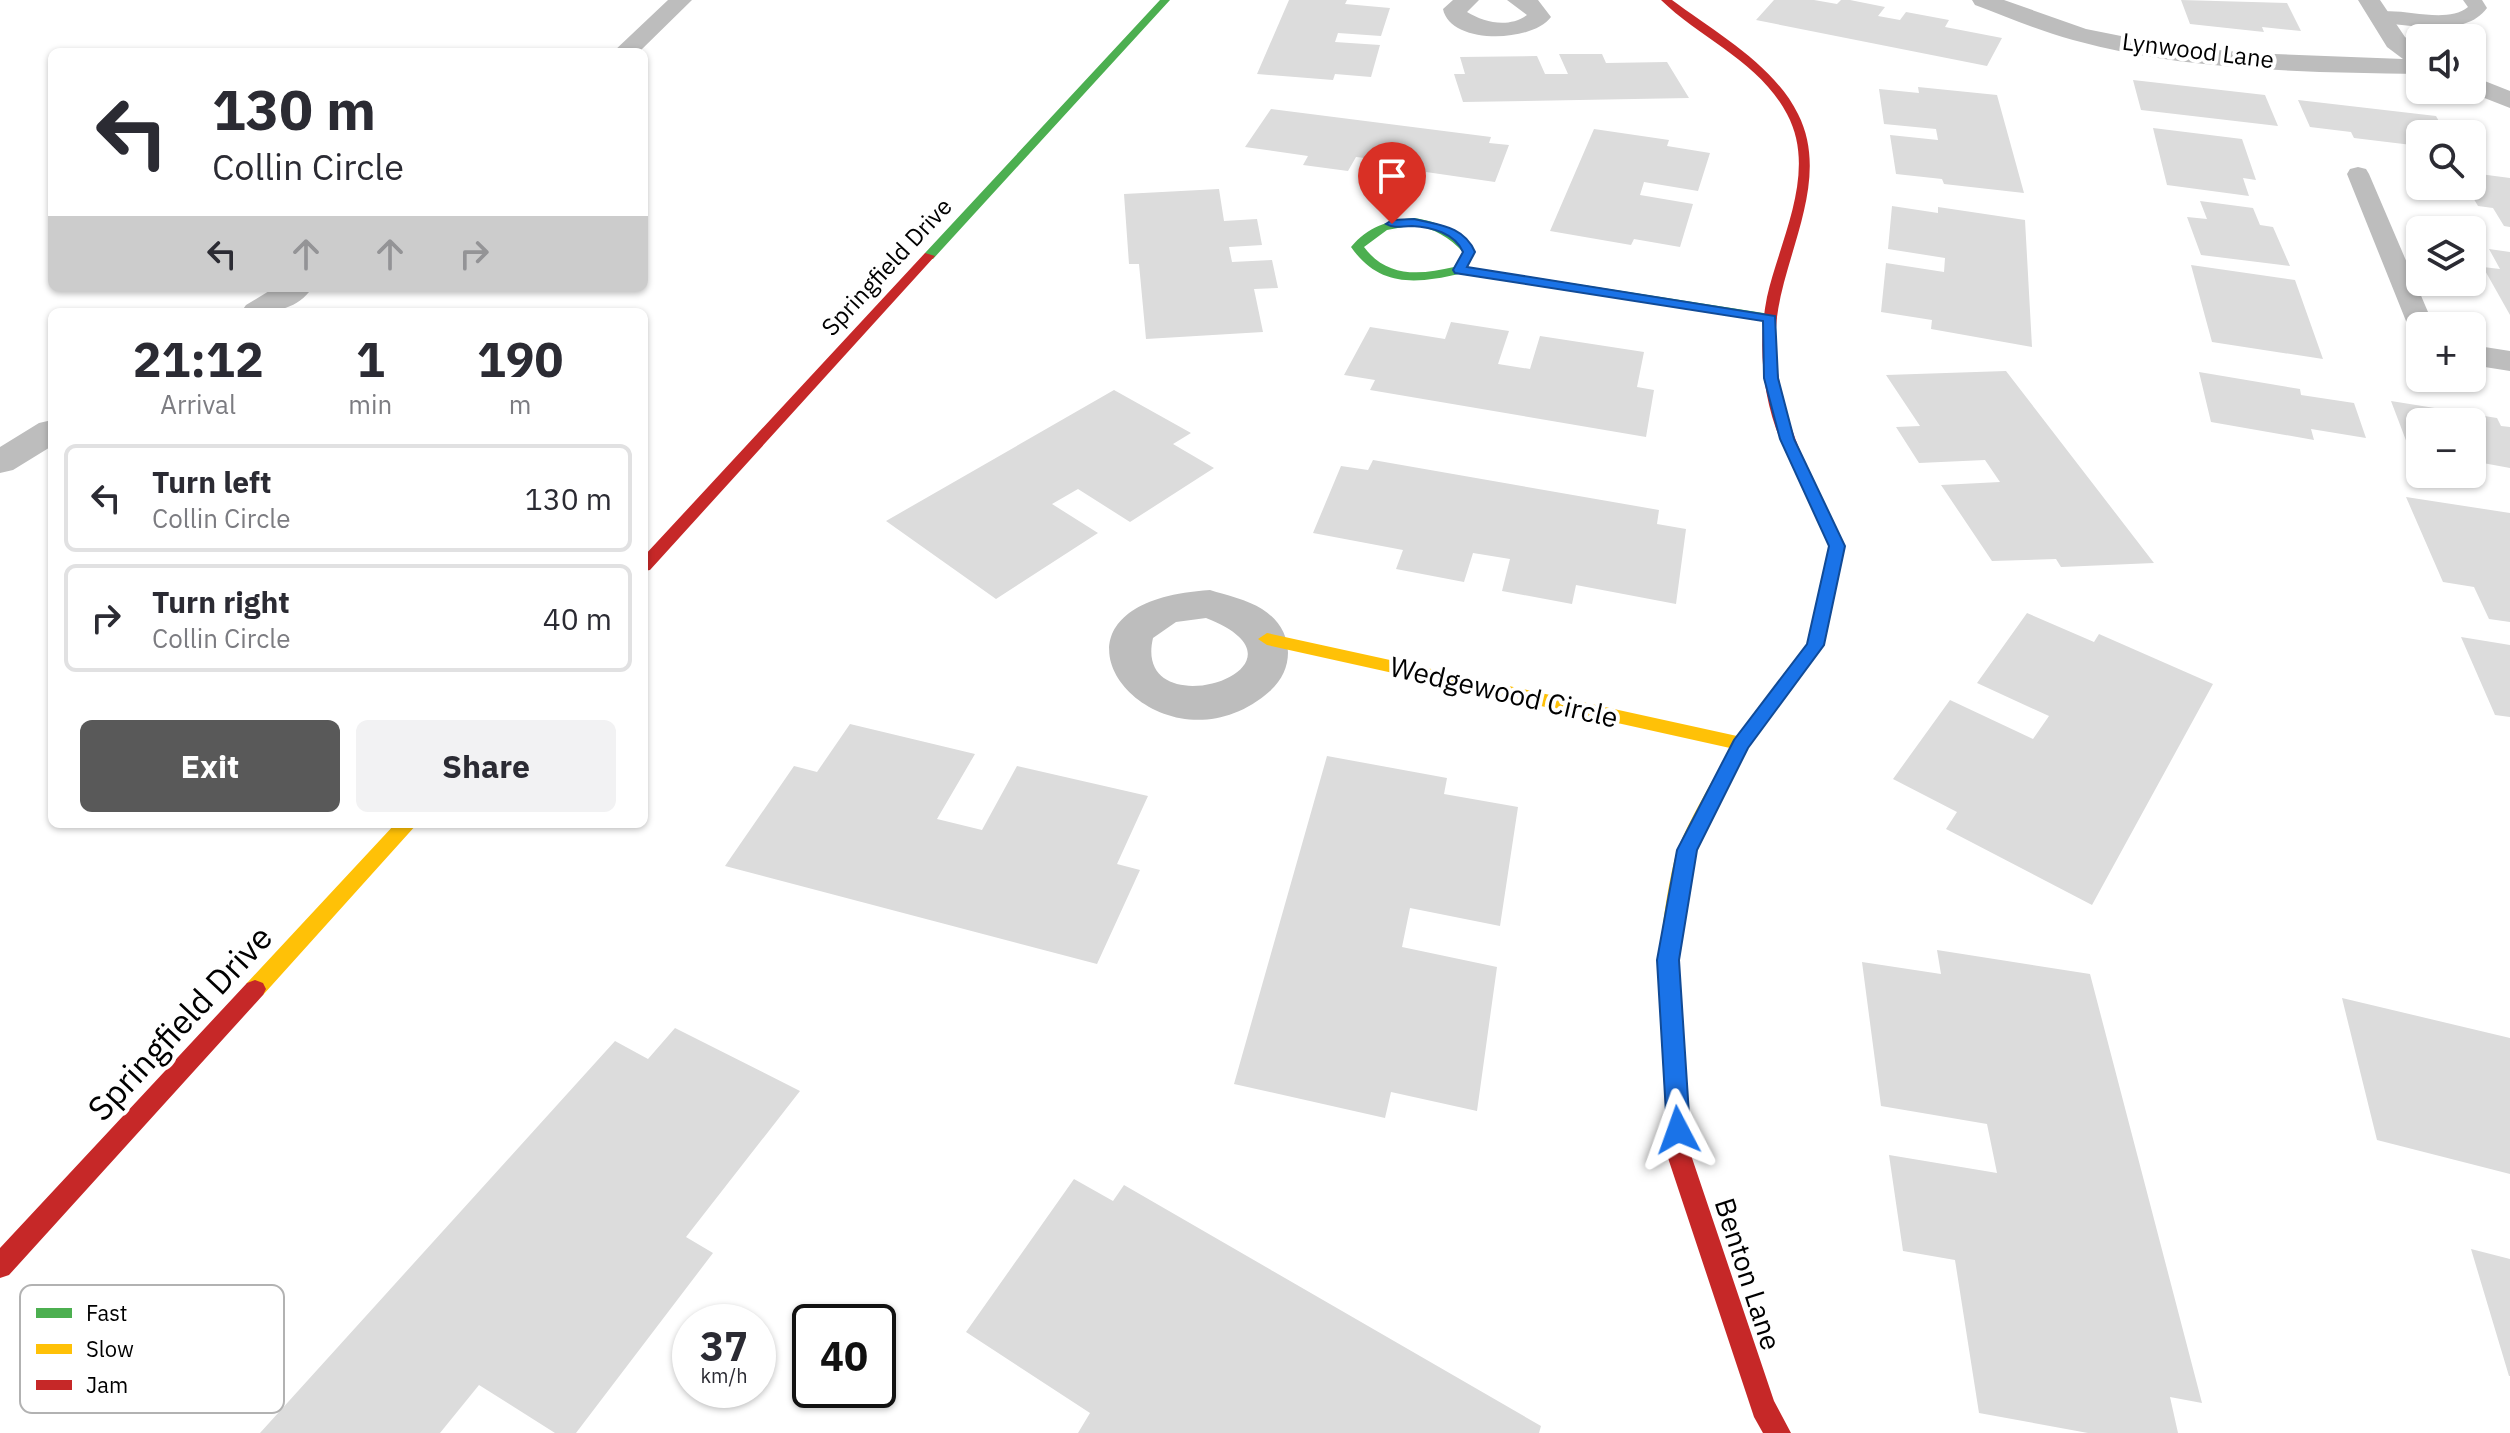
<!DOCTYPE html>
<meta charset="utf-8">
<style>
:root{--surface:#fff;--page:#f2f2f3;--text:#2b2b33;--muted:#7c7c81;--line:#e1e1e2;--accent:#595959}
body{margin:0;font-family:"IBM Plex Sans",sans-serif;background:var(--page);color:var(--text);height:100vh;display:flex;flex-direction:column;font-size:30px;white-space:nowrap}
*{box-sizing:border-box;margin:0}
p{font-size:26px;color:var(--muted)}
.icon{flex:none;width:44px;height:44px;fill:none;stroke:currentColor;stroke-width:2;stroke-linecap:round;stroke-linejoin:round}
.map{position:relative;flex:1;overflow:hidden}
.panel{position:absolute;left:48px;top:308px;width:600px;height:520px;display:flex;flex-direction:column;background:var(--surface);border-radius:12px;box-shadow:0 2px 6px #0004}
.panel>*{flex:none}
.hud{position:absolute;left:48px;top:48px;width:600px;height:244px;border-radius:12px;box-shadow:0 2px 6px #0004;background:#fff;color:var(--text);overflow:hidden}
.buttons{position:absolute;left:2406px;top:24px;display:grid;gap:16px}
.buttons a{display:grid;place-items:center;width:80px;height:80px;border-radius:12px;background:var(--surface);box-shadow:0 2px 6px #0004;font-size:40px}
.speed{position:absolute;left:672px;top:1304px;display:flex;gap:16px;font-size:40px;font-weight:700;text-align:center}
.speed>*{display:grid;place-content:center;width:104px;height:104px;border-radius:50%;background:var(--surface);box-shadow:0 2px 6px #0004;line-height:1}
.speed small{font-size:20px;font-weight:400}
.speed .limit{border:4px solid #111;border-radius:12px;background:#fff;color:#111}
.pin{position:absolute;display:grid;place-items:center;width:68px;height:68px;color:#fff;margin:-82px -34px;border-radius:50% 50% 50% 0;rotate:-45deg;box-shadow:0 0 8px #0007}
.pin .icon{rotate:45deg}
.me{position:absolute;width:88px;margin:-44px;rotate:356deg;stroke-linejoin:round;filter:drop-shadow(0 0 6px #0008)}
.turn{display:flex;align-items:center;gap:28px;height:168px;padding:0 32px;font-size:36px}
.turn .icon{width:104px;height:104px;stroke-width:2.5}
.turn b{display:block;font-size:56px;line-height:68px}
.lanes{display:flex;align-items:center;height:76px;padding:0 32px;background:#0003;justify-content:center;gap:40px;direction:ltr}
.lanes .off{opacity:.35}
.eta{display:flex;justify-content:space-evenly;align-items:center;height:136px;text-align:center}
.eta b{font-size:48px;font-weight:800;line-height:56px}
.button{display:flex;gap:16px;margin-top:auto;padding:16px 32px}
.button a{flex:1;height:92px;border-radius:12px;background:var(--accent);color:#fff;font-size:32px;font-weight:800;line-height:92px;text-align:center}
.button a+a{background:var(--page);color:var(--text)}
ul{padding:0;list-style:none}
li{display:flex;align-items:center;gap:24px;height:108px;margin:0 16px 12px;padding:0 16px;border:4px solid var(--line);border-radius:12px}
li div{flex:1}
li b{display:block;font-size:30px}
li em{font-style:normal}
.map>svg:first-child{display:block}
.building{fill:#dcdcdc}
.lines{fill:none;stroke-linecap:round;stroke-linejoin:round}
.lane{fill:#bdbdbd;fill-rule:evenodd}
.street{fill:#bdbdbd;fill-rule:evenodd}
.fast{fill:#4caf50;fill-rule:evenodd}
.slow{fill:#ffc107;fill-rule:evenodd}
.jam{fill:#c62828;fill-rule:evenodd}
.route{fill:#1a73e8;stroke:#114b97;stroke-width:2}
.labels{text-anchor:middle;stroke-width:8;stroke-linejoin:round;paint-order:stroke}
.far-street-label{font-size:24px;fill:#000;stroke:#fff}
.street-label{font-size:28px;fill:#000;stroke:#fff}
.near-street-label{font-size:34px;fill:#000;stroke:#fff}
.key{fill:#fff;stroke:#b2b2b2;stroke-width:2}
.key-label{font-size:22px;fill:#000}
</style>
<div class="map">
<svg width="2510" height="1433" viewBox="0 0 2510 1433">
<rect width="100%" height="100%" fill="#fff"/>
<path class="building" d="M1289,0H1347L1345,4L1390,8L1381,36L1338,33L1335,42L1380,45L1371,77L1335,74L1333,80L1257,74Z
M1774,0H1814L1837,4L1841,0H1850L1885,7L1878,16L1900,20L1906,12L1949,20L1945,27L2002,38L1987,66L1756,20Z
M2181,0L2287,3L2301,31L2262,27L2264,32L2190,24Z
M1559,54H1602L1606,63L1667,62L1689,98L1463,102L1454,74H1465L1460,57L1537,56L1545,74H1568Z
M2133,80L2265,95L2278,126L2141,110Z
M1918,87L1997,95L2024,193L1944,184L1942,179L1896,174L1890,135L1938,140L1936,129L1884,124L1879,89L1919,93Z
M2298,100L2436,116L2446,134H2420V146L2354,138L2351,132L2310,127Z
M1271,109L1491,137L1489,143L1509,145L1495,182L1426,172L1422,182L1375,175L1382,160L1356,157L1348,171L1303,165L1308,156L1245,147Z
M2153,128L2242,139L2256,180L2243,178L2249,196L2167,185Z
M1594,129L1669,140L1667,146L1710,153L1698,191L1644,182L1640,195L1693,204L1680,247L1634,239L1631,245L1550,231Z
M2472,173L2510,178V227L2504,226L2493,208L2478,206L2466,186H2472Z
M1219,189L1224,221L1257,219L1262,245L1229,247L1232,262L1272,260L1278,288L1254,289L1263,332L1146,339L1139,264H1129L1124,194Z
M2200,201L2253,208L2260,225L2273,227L2290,266L2201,255L2187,217L2207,219Z
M1892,206L1938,213V207L2025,220L2032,347L1931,329L1932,320L1881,312L1886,263L1944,272L1945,258L1888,249Z
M2489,249L2510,252V315L2483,267L2500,269Z
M2191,265L2295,280L2323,359L2212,342Z
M1451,322L1509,331L1498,364L1530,369L1540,336L1644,352L1637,387L1654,390L1646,437L1370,390L1375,380L1344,375L1370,327L1445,339Z
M2006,371L2154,563L2061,567L2056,559L1992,561L1941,485L2000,482L1985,460L1919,463L1896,427L1920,426L1886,375Z
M2199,372L2300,389L2301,395L2354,403L2366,438L2311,429L2314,440L2211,422Z
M1114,390L1191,433L1173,444L1214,468L1130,522L1078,489L1052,504L1098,533L996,599L886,521Z
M2391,401L2497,418L2501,426L2510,427V468L2472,461V422H2420V453L2410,451Z
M1373,460L1659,510L1657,524L1686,529L1676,604L1576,585L1572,604L1502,591L1510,559L1473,553L1464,582L1396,569L1403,550L1313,533L1341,466L1368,470Z
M2406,497L2510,513V622L2489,619L2474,587L2443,582Z
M2027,613L2094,642L2099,634L2213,684L2092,905L1946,829L1957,812L1893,779L1950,700L2033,739L2049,716L1977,683Z
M2461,637L2510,645V717L2495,715Z
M850,724L975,754L937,819L982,830L1017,766L1148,796L1117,864L1140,870L1097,964L725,866L794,766L817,772Z
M1327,756L1447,778L1444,794L1518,807L1500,926L1410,908L1402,947L1497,967L1477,1111L1391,1092L1385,1118L1234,1084Z
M1937,950L2090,974L2202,1403L2170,1397L2178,1433H2088L1979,1413L1955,1260L1903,1251L1889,1155L1997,1173L1987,1124L1881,1106L1862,962L1941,974Z
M2342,998L2510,1038V1174L2377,1140Z
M675,1028L800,1091L686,1237L713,1253L576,1433H555L479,1385L440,1433H260L615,1041L648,1059Z
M1074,1179L1113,1201L1124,1185L1541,1426L1539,1433H1078L1090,1413L966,1332Z
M2471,1249L2510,1259V1376H2509Z"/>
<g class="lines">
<path class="lane" d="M2463,0H2482L2487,8C2465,38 2413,25 2380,23L2370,17C2387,0 2442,28 2468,7Z
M2358,167L2366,169L2369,174L2434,326H2420V334L2412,332L2408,326L2347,174L2350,169Z"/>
<path class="street" d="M668,0H692L639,52H613Z
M1453,0H1479L1467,12C1485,23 1509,28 1527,15L1507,0H1538L1551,17C1532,43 1450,45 1443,9Z
M1972,0H2004L2086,29L2161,44L2248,53L2403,59L2387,47L2358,0H2380L2405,37L2420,48V74C2304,72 2186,71 2073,40C2039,31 2007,17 1975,5Z
M2472,76L2510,91V108L2464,90H2472Z
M274,288H312C295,313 268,312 241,312L246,305Z
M2472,345L2510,351V371L2472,365Z
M52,420V446L13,470L0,473V447L39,423Z
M1210,590C1226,595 1248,600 1262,609C1293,628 1297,667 1270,691C1158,790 1005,603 1210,590ZM1206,618C1332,667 1131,732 1153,638L1176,622Z"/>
<path class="fast" d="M1160,0H1170L933,259H925V253Z
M1414,218C1440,222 1459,231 1475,252L1467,267L1770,314L1777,318L1770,322L1459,274C1415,284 1379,287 1351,247C1368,227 1388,220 1414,218ZM1414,225C1435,229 1449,237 1463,252L1454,267C1420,275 1387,278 1364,247L1387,230Z"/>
<path class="slow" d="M1797,455L1804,460L1845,546L1824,645L1748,748L1697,850L1678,960L1681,994L1678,1001L1670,1003L1662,1001C1652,979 1669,872 1678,848C1692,814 1713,781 1730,748L1267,645L1258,639L1267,633L1737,736L1807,644L1829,546L1790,460Z
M395,824H417L263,995L255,998L247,995L244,989L247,983Z"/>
<path class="jam" d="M1661,0H1672C1715,32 1774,65 1798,114C1831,179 1785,252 1777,317C1771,366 1785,416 1804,460L1802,463H1792C1764,416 1756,351 1767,297C1780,239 1818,172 1787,114C1760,62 1701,39 1661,0Z
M925,253L935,256L650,570L644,571V556Z
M255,980L263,983L266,989L263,995L9,1275L0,1278V1248L247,983Z
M1670,985L1678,987L1681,994L1692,1158L1774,1401L1791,1433H1763L1754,1417L1668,1158L1659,994L1662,987Z"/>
</g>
<path class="route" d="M1414,219C1439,225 1464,226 1475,252L1467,267L1775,316L1778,378L1794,439L1845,546L1824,645L1748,748L1697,850L1679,960L1690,1130L1687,1138L1678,1141L1670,1138L1667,1130L1657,960L1677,850L1734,740L1807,644L1829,546L1780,439L1764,378L1763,321L1455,273L1453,270L1463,252C1455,233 1431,227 1412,226C1402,226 1395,229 1386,224L1392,220Z"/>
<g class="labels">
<g class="far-street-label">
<text transform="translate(2198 51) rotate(7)" y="8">Lynwood Lane</text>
<text transform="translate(887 267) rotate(-47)" y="8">Springfield Drive</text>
</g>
<g class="street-label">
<text transform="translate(1504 692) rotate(13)" y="10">Wedgewood Circle</text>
<text transform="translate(1748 1274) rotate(72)" y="10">Benton Lane</text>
</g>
<g class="near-street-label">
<text transform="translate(180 1023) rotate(-47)" y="12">Springfield Drive</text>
</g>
</g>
<rect x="20" y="1285" width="264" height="128" rx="12" class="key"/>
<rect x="36" y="1308" width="36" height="10" fill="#4caf50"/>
<rect x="36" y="1344" width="36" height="10" fill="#ffc107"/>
<rect x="36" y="1380" width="36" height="10" fill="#c62828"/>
<g class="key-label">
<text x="86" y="1321">Fast</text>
<text x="86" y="1357">Slow</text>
<text x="86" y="1393">Jam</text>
</g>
</svg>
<div class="buttons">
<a><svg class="icon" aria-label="sound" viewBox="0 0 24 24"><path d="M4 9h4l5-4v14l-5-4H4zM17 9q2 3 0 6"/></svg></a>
<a><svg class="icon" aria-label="search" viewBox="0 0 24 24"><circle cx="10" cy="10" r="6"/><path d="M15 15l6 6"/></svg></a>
<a><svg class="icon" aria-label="layers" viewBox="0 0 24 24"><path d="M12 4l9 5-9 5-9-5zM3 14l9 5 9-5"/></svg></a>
<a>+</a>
<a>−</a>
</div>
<div class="speed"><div>37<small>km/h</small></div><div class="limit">40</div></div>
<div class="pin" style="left:1392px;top:224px;background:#d93025"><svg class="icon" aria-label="arrive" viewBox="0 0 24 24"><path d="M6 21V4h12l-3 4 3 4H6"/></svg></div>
<svg class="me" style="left:1678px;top:1130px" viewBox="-20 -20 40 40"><path d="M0-17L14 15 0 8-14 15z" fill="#1a73e8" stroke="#fff" stroke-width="4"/></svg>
<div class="hud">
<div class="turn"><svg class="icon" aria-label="left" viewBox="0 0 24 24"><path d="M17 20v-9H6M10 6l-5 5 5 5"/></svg><div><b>130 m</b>Collin Circle</div></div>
<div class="lanes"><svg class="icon" aria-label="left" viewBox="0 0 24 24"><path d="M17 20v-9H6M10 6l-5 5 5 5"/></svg><svg class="icon off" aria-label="ahead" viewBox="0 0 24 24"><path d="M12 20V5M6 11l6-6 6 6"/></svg><svg class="icon off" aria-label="ahead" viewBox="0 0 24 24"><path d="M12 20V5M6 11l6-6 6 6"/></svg><svg class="icon off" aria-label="right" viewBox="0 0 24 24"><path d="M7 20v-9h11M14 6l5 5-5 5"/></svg></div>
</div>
<section class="panel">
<div class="eta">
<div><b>21:12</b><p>Arrival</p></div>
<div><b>1</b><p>min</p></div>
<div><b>190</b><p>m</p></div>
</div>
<ul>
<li><svg class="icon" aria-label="left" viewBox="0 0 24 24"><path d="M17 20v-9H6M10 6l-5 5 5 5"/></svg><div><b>Turn left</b><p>Collin Circle</p></div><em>130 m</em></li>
<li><svg class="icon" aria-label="right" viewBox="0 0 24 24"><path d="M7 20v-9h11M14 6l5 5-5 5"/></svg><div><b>Turn right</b><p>Collin Circle</p></div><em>40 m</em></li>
</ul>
<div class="button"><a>Exit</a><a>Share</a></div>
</section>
</div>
